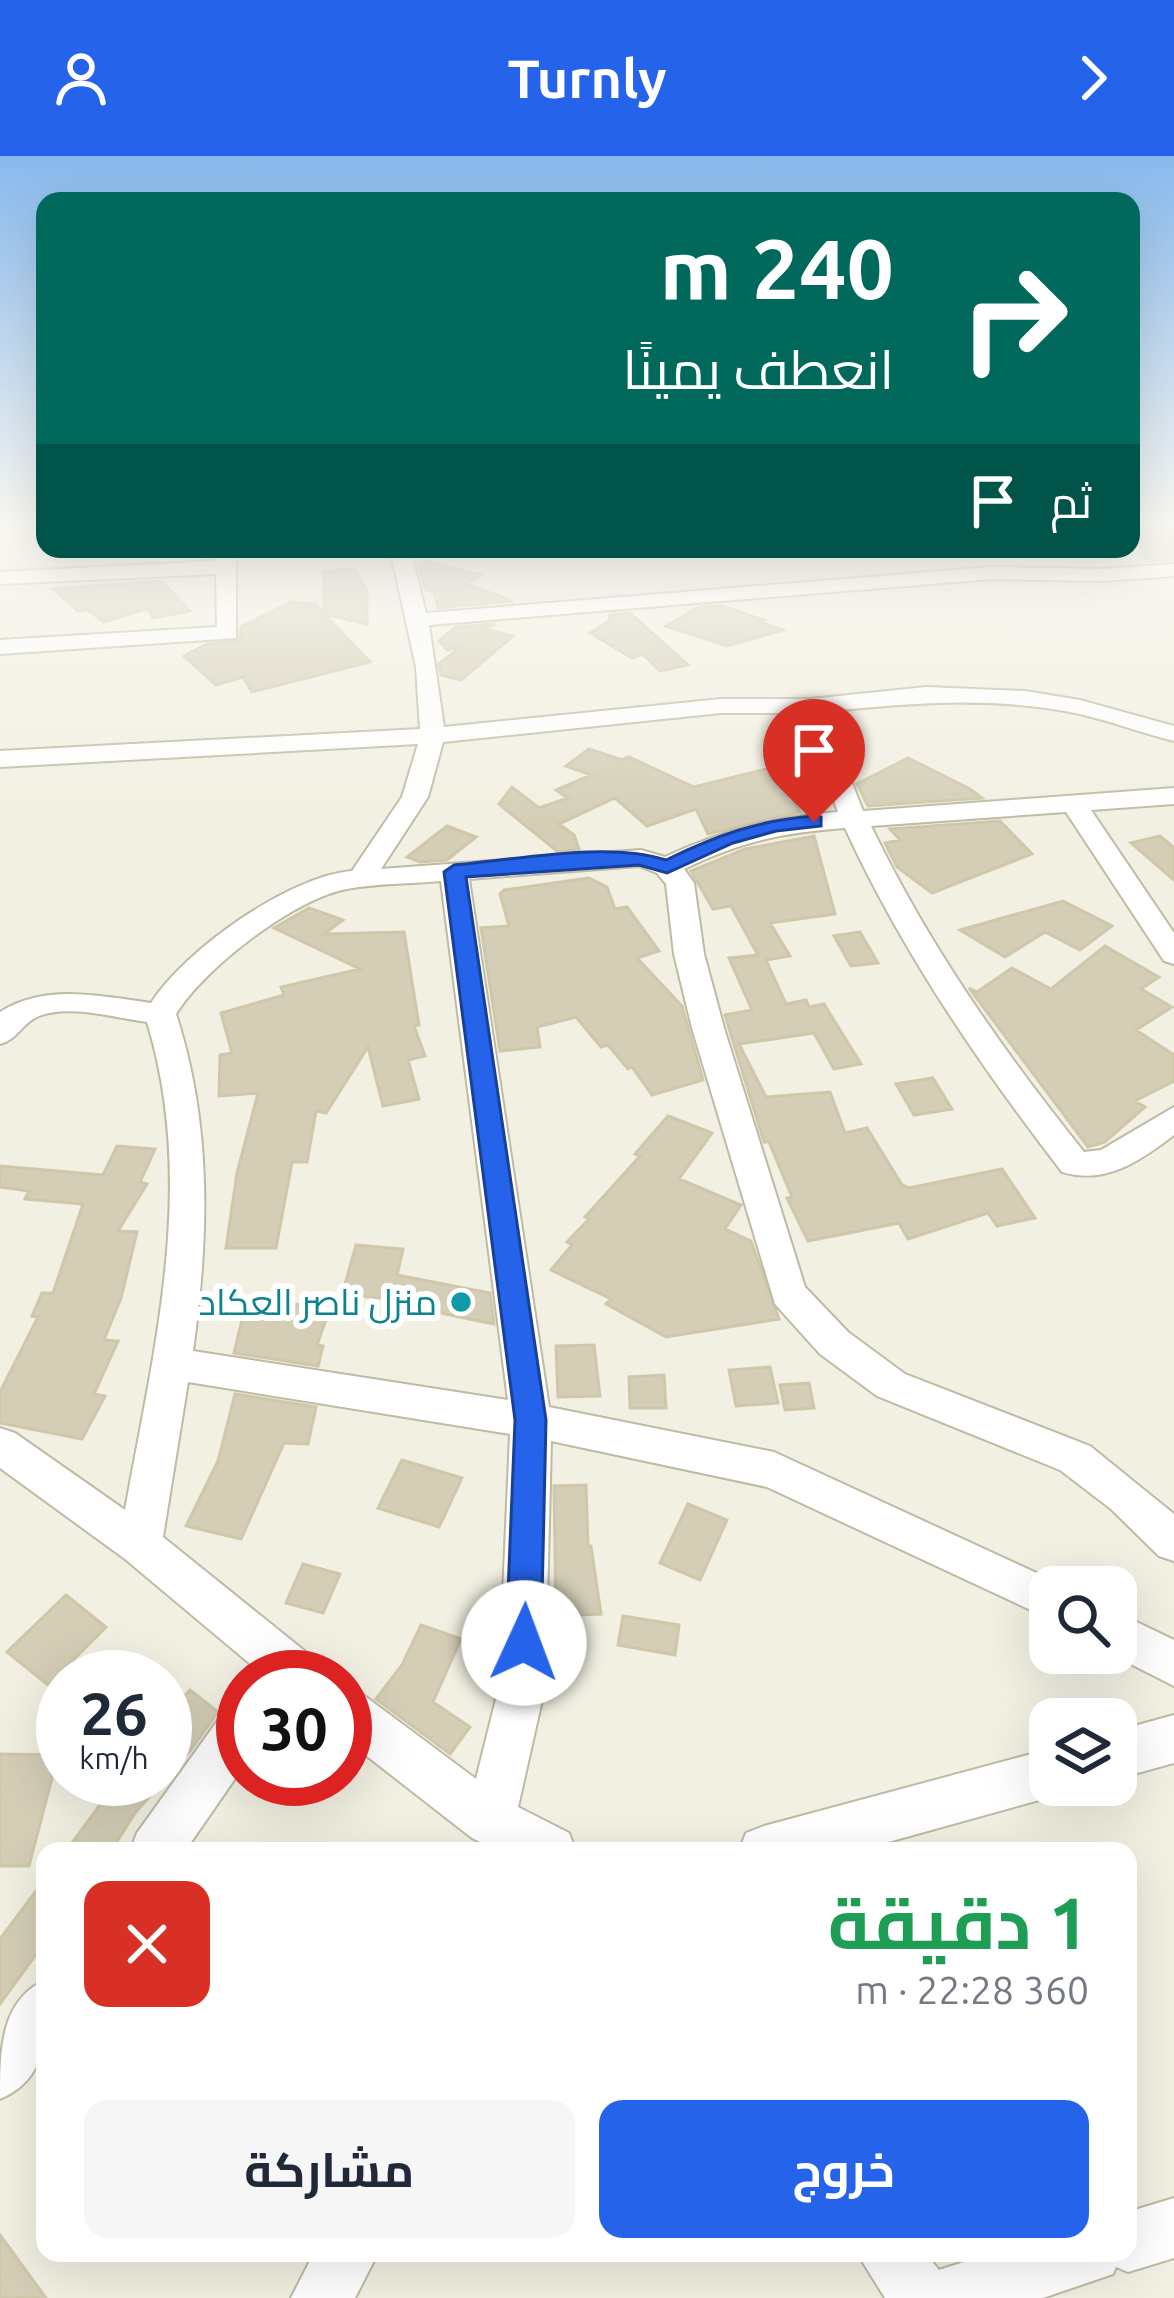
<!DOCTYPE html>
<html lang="ar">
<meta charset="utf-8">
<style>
:root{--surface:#fff;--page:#f6f6f7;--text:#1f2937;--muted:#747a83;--accent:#2563eb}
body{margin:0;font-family:Ubuntu,Cairo,sans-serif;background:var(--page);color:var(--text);direction:rtl;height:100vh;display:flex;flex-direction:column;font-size:45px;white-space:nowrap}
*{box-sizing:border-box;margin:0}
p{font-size:39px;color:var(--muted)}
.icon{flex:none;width:66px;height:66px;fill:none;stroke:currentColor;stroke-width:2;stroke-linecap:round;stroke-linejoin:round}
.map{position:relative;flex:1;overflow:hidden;direction:ltr}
.sheet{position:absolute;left:36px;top:1686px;width:1101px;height:420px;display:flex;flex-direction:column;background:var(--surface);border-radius:24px;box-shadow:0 12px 48px #0002;direction:rtl}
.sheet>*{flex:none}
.hud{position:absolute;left:36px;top:36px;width:1104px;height:366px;border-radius:24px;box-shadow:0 12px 48px #0002;direction:rtl;background:#00695c;color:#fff;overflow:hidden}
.controls{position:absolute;left:1029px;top:1410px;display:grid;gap:24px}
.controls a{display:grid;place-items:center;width:108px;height:108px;border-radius:24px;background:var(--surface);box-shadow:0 12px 48px #0002;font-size:60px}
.speed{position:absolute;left:36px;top:1494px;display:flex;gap:24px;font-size:60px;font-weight:700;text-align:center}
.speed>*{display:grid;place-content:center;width:156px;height:156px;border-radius:50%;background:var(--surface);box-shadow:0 12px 48px #0002;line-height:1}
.speed small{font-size:30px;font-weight:400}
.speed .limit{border:18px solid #d22;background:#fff;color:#111}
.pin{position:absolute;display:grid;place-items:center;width:102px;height:102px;color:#fff;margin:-123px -51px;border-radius:50% 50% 50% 0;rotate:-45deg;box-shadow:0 0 12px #0007}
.pin .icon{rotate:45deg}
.me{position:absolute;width:132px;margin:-66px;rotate:2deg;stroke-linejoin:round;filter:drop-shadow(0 0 9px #0008)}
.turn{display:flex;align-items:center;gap:42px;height:252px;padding:0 48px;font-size:54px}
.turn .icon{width:156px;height:156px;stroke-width:2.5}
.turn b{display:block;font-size:84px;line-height:102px}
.then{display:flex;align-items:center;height:114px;padding:0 48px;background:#0003;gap:24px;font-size:45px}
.round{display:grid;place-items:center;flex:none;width:126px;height:126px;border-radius:24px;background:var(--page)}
.head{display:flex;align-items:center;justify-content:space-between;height:204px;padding:0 48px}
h1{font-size:72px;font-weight:700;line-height:90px;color:#1e9e55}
.button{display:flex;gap:24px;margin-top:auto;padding:24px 48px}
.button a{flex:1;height:138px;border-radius:24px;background:var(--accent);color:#fff;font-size:48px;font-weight:700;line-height:138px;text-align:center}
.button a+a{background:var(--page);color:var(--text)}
header{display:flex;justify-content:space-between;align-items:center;height:156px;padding:0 48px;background:var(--accent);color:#fff;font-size:54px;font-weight:700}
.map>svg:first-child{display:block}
.building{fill:#d4ceb7;stroke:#d0c7aa;stroke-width:3}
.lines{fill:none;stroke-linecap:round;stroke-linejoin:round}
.street-casing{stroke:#bebaa4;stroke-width:4}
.street{fill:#fff;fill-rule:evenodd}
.route{fill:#2563eb;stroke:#184099;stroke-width:3}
.culture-dot{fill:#0f9aa8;stroke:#fff;stroke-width:4.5}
.labels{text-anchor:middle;stroke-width:12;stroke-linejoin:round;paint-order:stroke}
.culture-label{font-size:36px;fill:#0d838f;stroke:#fff;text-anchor:end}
</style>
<header><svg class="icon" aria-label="forward" viewBox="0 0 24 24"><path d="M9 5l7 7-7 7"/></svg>Turnly<svg class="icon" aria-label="person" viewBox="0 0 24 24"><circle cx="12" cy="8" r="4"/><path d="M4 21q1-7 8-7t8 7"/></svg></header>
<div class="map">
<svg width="1174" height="2142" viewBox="0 0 1174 2142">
<rect width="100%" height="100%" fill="#f2f0e2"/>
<path class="building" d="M1131,368H1149L1157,379H1174V404L1147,405Z
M425,405L480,419L466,428L513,445L438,452L434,436L425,433L419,409Z
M354,413L367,435V468L324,458L370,506L252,536L243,521L216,529L184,500L207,488L239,485L241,471L291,446L315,448L324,458V415Z
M161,425L190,455L153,462L148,452L104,466L87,453L78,455L53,433Z
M722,450L764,464L760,466L783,474L727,490L666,470L699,451Z
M630,457L667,490L688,509L660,515L643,498L632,502L590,477L609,465L610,459Z
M495,468L485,473L513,480L461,524L441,519L439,508L461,491L447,494L439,485L456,471Z
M589,593L622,604L629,601L694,631L774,611L800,656L708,678L696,653L647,670L615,642L559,668L574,679L579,693L558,696L499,648L512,631L539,652L568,642L556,634L591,619L566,610Z
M908,602L970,633L982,642L868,650L857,628Z
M1000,665L1032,698L932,737L897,711L885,687L900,684L890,673Z
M447,670L476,681L447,704L420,706L407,701Z
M814,680L835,758L770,767L790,800L766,804L786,848L806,844L809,851L824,848L861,908L834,913L814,877L739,888L766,941L830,936L845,977L867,972L902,1029L909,1032L1002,1013L1035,1062L997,1070L988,1057L908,1083L899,1067L808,1085L787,1042L792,1041L769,986H764L725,859L752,854L729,802L758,799L731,750L713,753L691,715L745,693Z
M1160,680L1174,692V724L1131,687Z
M589,722L607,731L615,753L627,751L659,795L637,802L682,850L703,924L652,939L632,911L628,913L608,889L601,891L576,861L537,871L540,891L500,895L481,772L509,770L500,738L504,734Z
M1063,745L1112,770L1080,794L1045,776L1005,801L960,774Z
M309,752L343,764L324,778L404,776L419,869L414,870L425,900L408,904L419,943L383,950L368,891L326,957L316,955L307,1006H292L276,1092H226L237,1017L258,937L219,940L220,899L232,897L221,857L284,839L281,831L360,813L274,772Z
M860,776L878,807L851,810L834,780Z
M1105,790L1159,821L1141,833L1172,851L1136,874L1174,899V925L1135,945L1145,951L1105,986L1088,991L969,832L977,836L1012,812L1051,833Z
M933,922L952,953L914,959L896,928Z
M668,960L712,977L679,1023L741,1049L725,1073L751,1085L779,1163L666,1181L606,1148L611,1143L551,1114L572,1089L567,1086L589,1063L585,1061L640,1000L635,998Z
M117,990L155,993L140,1026L147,1028L118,1075L137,1076L121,1142L104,1184L118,1185L94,1238L105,1240L82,1283L0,1267V1236L38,1161L32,1160L42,1137H53L83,1048L25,1043L29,1035L0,1031V1010L103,1019Z
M356,1089L403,1093L397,1119L490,1137L494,1168L416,1152L419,1145L342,1139Z
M247,1143L330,1152L317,1189L323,1190L318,1210L234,1197Z
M594,1189L600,1240L558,1241L556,1190Z
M770,1211L778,1247L736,1250L729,1214Z
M664,1219L666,1252H630L629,1221Z
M809,1227L814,1252L785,1254L780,1229Z
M235,1238L316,1251L308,1288L284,1287L241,1383L186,1370L218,1305Z
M402,1304L462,1322L439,1371L378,1352Z
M586,1329L588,1390H591L601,1458L556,1460L554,1330Z
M688,1348L727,1364L700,1424L660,1407Z
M303,1408L340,1418L323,1457L286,1447Z
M66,1439L106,1471L48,1529L7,1496Z
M623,1460L679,1469L675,1499L618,1489Z
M421,1469L461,1483L433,1546L470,1571L450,1598L376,1543L402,1509Z
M190,1534L218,1556L190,1595L135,1657L111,1695H66L119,1623H165V1560Z
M0,1598L58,1599L29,1710H0Z
M45,1723V1786L0,1848V1783Z
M0,2079L46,2142H0Z"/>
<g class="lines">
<g class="street-casing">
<path id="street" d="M216,393H236V482L0,498V484L217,471L216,418L0,428V416L216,405Z
M390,393H410L426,457L991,411L1103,413L1174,408V420L1103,425L991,423L429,469L444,571L721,543H810L926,531L1025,535L1080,544L1174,570V585C1141,577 1109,564 1075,557C992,540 908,547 824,556L863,655L1174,632V648L1091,654L1174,777V808L1164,805L1066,656L871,670C928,788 1002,894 1084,996L1101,994L1174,951V979C1140,1005 1106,1029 1062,1016C979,908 902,796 845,672C781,677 742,685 684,713L694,727L704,798L724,872L805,1131L848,1176L905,1218L1090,1290L1174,1358V1405L1159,1400L1111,1353L1060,1314L877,1240L820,1198L775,1148L692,872L674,798L666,728L657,717L639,710L469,723L549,1251L774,1296L1067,1431H1050V1463L767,1331L551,1285L545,1531L518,1651L569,1677L576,1695H498L472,1682L345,1583V1531L362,1538L476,1623L499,1531L510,1278L188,1226L163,1381L317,1505L324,1521H266L125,1403L0,1312V1272L15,1277L125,1354C154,1193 197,1028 147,866C115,862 70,848 39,860C22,867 17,884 0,888V856C46,827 100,840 151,847C185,794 289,720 352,715L402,641L418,588L0,611V595L420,573L416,511ZM721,557H801L838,656C774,661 723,674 665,701L641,694L381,713L428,641L443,586ZM441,725L508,1244L193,1195C209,1080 212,969 176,858C203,813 295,742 347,733C378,727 411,728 441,725Z
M1116,1456L1174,1484V1530L1109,1497H1116Z
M243,1547V1611L185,1695H130L137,1677L226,1553Z
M1174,1559V1607L1116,1623V1575Z
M1050,1593V1629H1069L1050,1641L856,1695H739L746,1677L764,1670Z
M45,1824C45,1872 52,1921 0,1943C0,1895 0,1845 45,1824Z
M1174,2042V2102L1128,2116L1116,2111L1113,2118L1043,2142H885L857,2097H925L939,2114L992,2097H1128V2056Z
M314,2097H378L355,2142H291Z"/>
</g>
<use href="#street" class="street"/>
</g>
<linearGradient id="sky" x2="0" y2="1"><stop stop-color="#88b9ed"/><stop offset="0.55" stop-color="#f9f8f2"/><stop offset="1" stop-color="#f9f8f2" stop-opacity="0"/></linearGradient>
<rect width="1174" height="668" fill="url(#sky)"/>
<path class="route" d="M814,660L821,661V670L776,675L733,687L667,717L639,709L466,721L546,1264L541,1487L536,1498L524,1503L511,1498L506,1487L515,1264L444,716L454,709C516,704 607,685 666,704C715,680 759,664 814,660Z"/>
<circle class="culture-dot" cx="461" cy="1146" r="12"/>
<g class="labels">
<g class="culture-label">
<text x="437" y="1159">منزل ناصر العكاد</text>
</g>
</g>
</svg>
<div class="controls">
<a><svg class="icon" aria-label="search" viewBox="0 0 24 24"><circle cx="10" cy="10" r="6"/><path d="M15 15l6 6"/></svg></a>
<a><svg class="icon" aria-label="layers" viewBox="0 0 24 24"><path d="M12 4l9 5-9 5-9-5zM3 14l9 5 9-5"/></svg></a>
</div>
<div class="speed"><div>26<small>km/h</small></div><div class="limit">30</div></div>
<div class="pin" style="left:814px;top:666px;background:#d93025"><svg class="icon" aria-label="arrive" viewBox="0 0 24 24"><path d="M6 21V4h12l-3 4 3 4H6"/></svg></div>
<svg class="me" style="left:524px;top:1487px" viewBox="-20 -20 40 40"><circle r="19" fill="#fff"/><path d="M0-13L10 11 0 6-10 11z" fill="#2563eb"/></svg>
<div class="hud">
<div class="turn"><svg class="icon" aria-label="right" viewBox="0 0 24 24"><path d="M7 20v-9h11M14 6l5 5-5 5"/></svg><div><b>240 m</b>انعطف يمينًا</div></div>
<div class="then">ثم<svg class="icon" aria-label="arrive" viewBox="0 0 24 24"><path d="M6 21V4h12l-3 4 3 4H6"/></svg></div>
</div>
<section class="sheet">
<div class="head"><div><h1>1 دقيقة</h1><p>360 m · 22:28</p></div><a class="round" style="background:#d93025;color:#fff"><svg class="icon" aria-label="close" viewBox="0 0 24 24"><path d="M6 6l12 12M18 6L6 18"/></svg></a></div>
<div class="button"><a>خروج</a><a>مشاركة</a></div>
</section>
</div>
